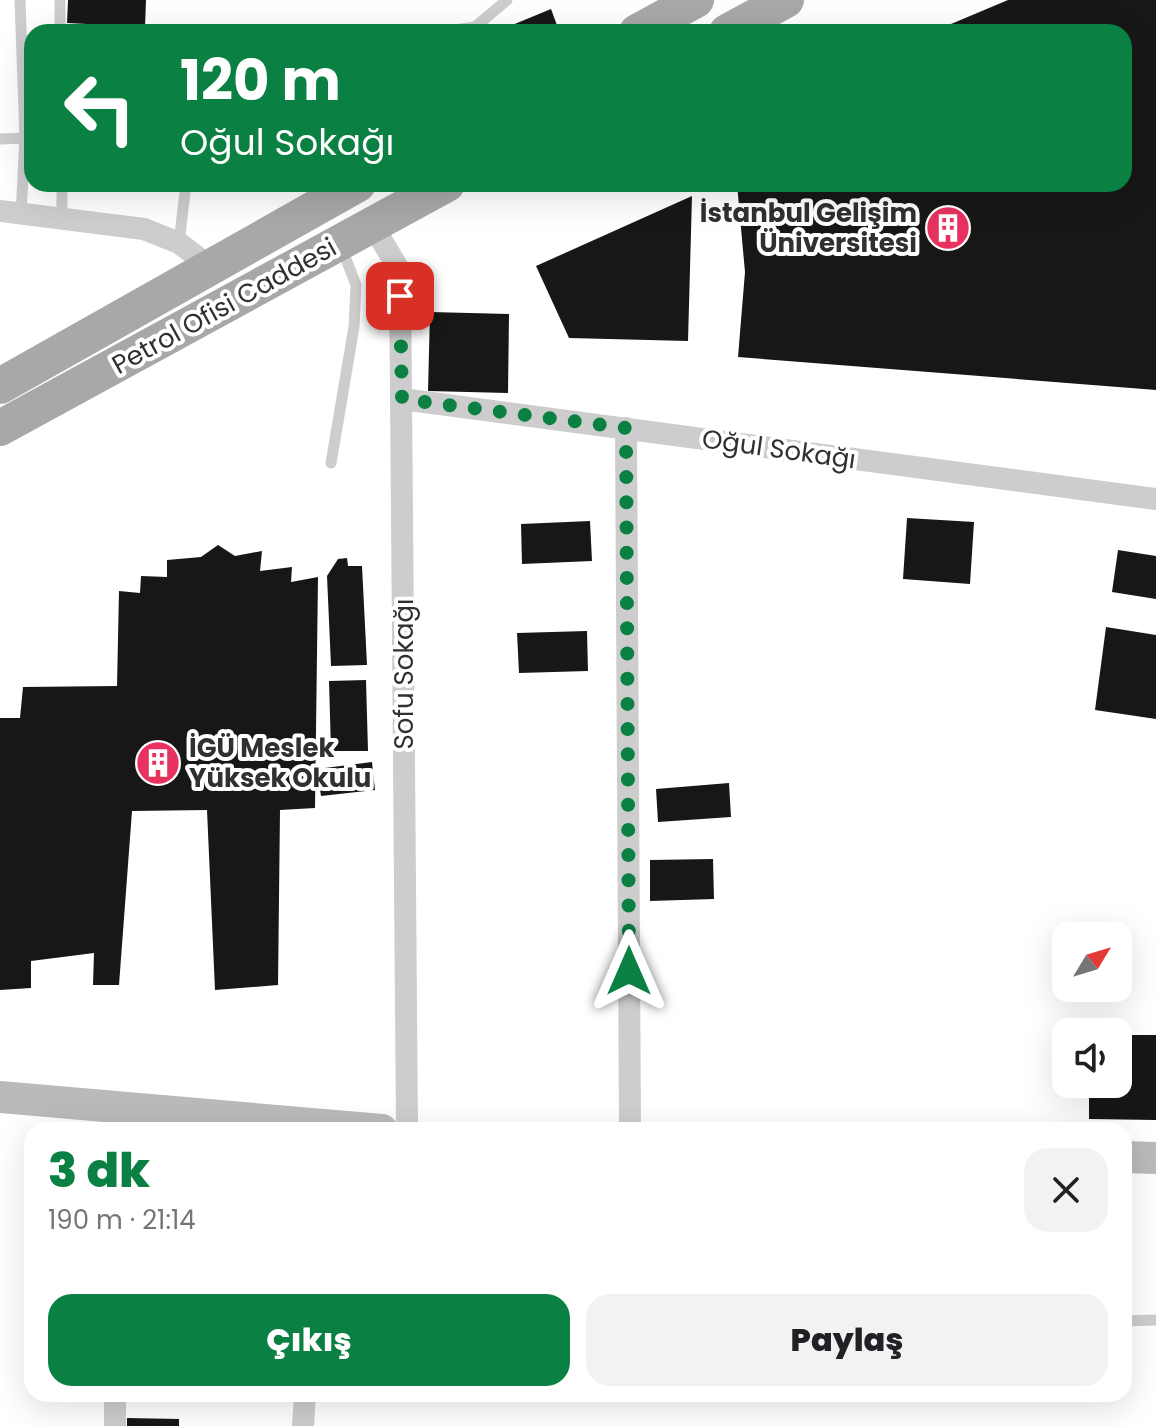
<!DOCTYPE html>
<html lang="tr">
<meta charset="utf-8">
<style>
:root{--surface:#fff;--page:#f2f2f2;--text:#202124;--muted:#757577;--accent:#0b8043}
body{margin:0;font-family:Poppins,sans-serif;background:var(--page);color:var(--text);height:100vh;display:flex;flex-direction:column;font-size:30px;white-space:nowrap}
*{box-sizing:border-box;margin:0}
p{font-size:26px;color:var(--muted)}
.icon{flex:none;width:44px;height:44px;fill:none;stroke:currentColor;stroke-width:2;stroke-linecap:round;stroke-linejoin:round}
.map{position:relative;flex:1;overflow:hidden}
.side{position:absolute;left:24px;top:1122px;width:1108px;height:280px;display:flex;flex-direction:column;background:var(--surface);border-radius:24px;box-shadow:0 8px 32px #0002}
.side>*{flex:none}
.guide{position:absolute;left:24px;top:24px;width:1108px;height:168px;border-radius:24px;box-shadow:0 8px 32px #0002;background:#0b8043;color:#fff;overflow:hidden}
.needle{width:52px;rotate:52deg}
.buttons{position:absolute;left:1052px;top:922px;display:grid;gap:16px}
.buttons a{display:grid;place-items:center;width:80px;height:80px;border-radius:16px;background:var(--surface);box-shadow:0 8px 32px #0002;font-size:40px}
.pin{position:absolute;display:grid;place-items:center;width:68px;height:68px;color:#fff;margin:-34px;border-radius:16px;box-shadow:0 4px 12px #0006}
.me{position:absolute;width:88px;margin:-44px;rotate:0deg;stroke-linejoin:round;filter:drop-shadow(0 0 6px #0008)}
.turn{display:flex;align-items:center;gap:28px;height:168px;padding:0 24px;font-size:36px}
.turn .icon{width:104px;height:104px;stroke-width:2.5}
.turn b{display:block;font-size:56px;line-height:68px}
.round{display:grid;place-items:center;flex:none;width:84px;height:84px;border-radius:24px;background:var(--page)}
.overview{display:flex;align-items:center;justify-content:space-between;height:136px;padding:0 24px}
h1{font-size:48px;font-weight:800;line-height:60px;color:var(--accent)}
.action{display:flex;gap:16px;margin-top:auto;padding:16px 24px}
.action a{flex:1;height:92px;border-radius:24px;background:var(--accent);color:#fff;font-size:32px;font-weight:800;line-height:92px;text-align:center}
.action a+a{background:var(--page);color:var(--text)}
.map>svg:first-child{display:block}
.building{fill:#171717}
.lines{fill:none;stroke-linecap:round;stroke-linejoin:round}
.lane{stroke:#cdcdcd;stroke-width:11}
.street{stroke:#cdcdcd;stroke-width:22}
.secondary{stroke:#bababa;stroke-width:32}
.primary{stroke:#a8a8a8;stroke-width:36}
.route{stroke:#0b8043;stroke-width:14;stroke-dasharray:0 25.2}
.labels{text-anchor:middle;stroke-width:8;stroke-linejoin:round;paint-order:stroke}
.poi-label{font-size:26px;font-weight:bold;fill:#303030;stroke:#fff;text-anchor:end}
.street-label{font-size:26px;fill:#303030;stroke:#fff}
</style>
<div class="map">
<svg width="1156" height="1426" viewBox="0 0 1156 1426">
<rect width="100%" height="100%" fill="#fff"/>
<path class="building" d="M68,0H146L145,27L67,23Z
M1008,0H1156V390L738,357L745,272L737,184H1124V32H932Z
M551,9L558,28L548,32H495Z
M692,196L688,341L569,338L536,266Z
M430,312L509,314L508,393L428,391Z
M907,518L974,522L970,584L903,579Z
M590,521L592,561L522,564L521,524Z
M218,545L235,556L262,551L260,571L292,567L291,582L318,577L315,808L280,810L278,985L215,990L207,810L132,811L119,985H93L94,953L31,961V988L0,990V718H20L23,687L117,686L119,591L140,593L141,576L167,577V560L201,557Z
M1118,550L1156,556V599L1112,592Z
M347,558L348,566H362L367,665L331,666L327,576L338,559Z
M1106,627L1156,635V719L1095,710Z
M587,631L588,671L519,673L517,633Z
M366,680L368,751H331L329,681Z
M372,762L375,790L321,796L317,769Z
M729,783L731,817L658,822L656,789Z
M713,859L714,899L650,901V860Z
M1118,1035H1156V1120L1089,1119V1084H1118Z
M127,1418L179,1419V1426H127Z"/>
<g class="lines">
<path class="lane" d="M20,0L25,138L21,214
M60,0V32
M440,32L475,27L507,0
M0,139L25,138
M62,184V219
M179,243L186,184
M331,463L354,327L356,285L341,246
M1124,1321L1156,1320"/>
<path class="street" d="M0,211L144,229L179,243L212,268
M373,226L400,271L407,1130
M402,399L1156,499
M626,428L630,1130
M115,1426V1394
M303,1426L305,1394"/>
<path class="secondary" d="M0,1097L382,1130
M1124,1157L1156,1158"/>
<path class="primary" d="M637,32L696,0
M727,32L786,0
M0,386L358,184
M0,428L447,184"/>
</g>
<g class="lines">
<path class="route" d="M400,296L402,399L626,428L629,971"/>
</g>
<defs>
<g id="building-disc" transform="scale(2.3)"><circle r="9.5" fill="#e7325f" stroke="#fff"/><path d="M-4-6H4V6H1V3H-1V6H-4ZM-2.5-4.3h1.7v1.8h-1.7ZM.8-4.3h1.7v1.8H.8ZM-2.5-1h1.7V.8h-1.7ZM.8-1h1.7V.8H.8Z" fill="#fff"/></g>
</defs>
<g fill-rule="evenodd">
<use href="#building-disc" x="948" y="228"/>
<use href="#building-disc" x="158" y="763"/>
</g>
<g class="labels">
<g class="poi-label">
<text x="917" y="222">İstanbul Gelişim<tspan x="917" dy="30">Üniversitesi</tspan></text>
<text x="189" y="757" text-anchor="start">İGÜ Meslek<tspan x="189" dy="30">Yüksek Okulu</tspan></text>
</g>
<g class="street-label">
<text transform="translate(224 306) rotate(-29)" y="9">Petrol Ofisi Caddesi</text>
<text transform="translate(779 449) rotate(8)" y="9">Oğul Sokağı</text>
<text transform="translate(404 674) rotate(-90)" y="9">Sofu Sokağı</text>
</g>
</g>
</svg>
<div class="buttons">
<a><svg class="needle" viewBox="-14 -14 28 28"><path d="M0-13l5 13h-10z" fill="#e53935"/><path d="M0 13l5-13h-10z" fill="#757577"/></svg></a>
<a><svg class="icon" aria-label="sound" viewBox="0 0 24 24"><path d="M4 9h4l5-4v14l-5-4H4zM17 9q2 3 0 6"/></svg></a>
</div>
<div class="pin" style="left:400px;top:296px;background:#d93025"><svg class="icon" aria-label="arrive" viewBox="0 0 24 24"><path d="M6 21V4h12l-3 4 3 4H6"/></svg></div>
<svg class="me" style="left:629px;top:971px" viewBox="-20 -20 40 40"><path d="M0-17L14 15 0 8-14 15z" fill="#0b8043" stroke="#fff" stroke-width="4"/></svg>
<div class="guide">
<div class="turn"><svg class="icon" aria-label="left" viewBox="0 0 24 24"><path d="M17 20v-9H6M10 6l-5 5 5 5"/></svg><div><b>120 m</b>Oğul Sokağı</div></div>
</div>
<section class="side">
<div class="overview"><div><h1>3 dk</h1><p>190 m · 21:14</p></div><a class="round"><svg class="icon" aria-label="close" viewBox="0 0 24 24"><path d="M6 6l12 12M18 6L6 18"/></svg></a></div>
<div class="action"><a>Çıkış</a><a>Paylaş</a></div>
</section>
</div>
